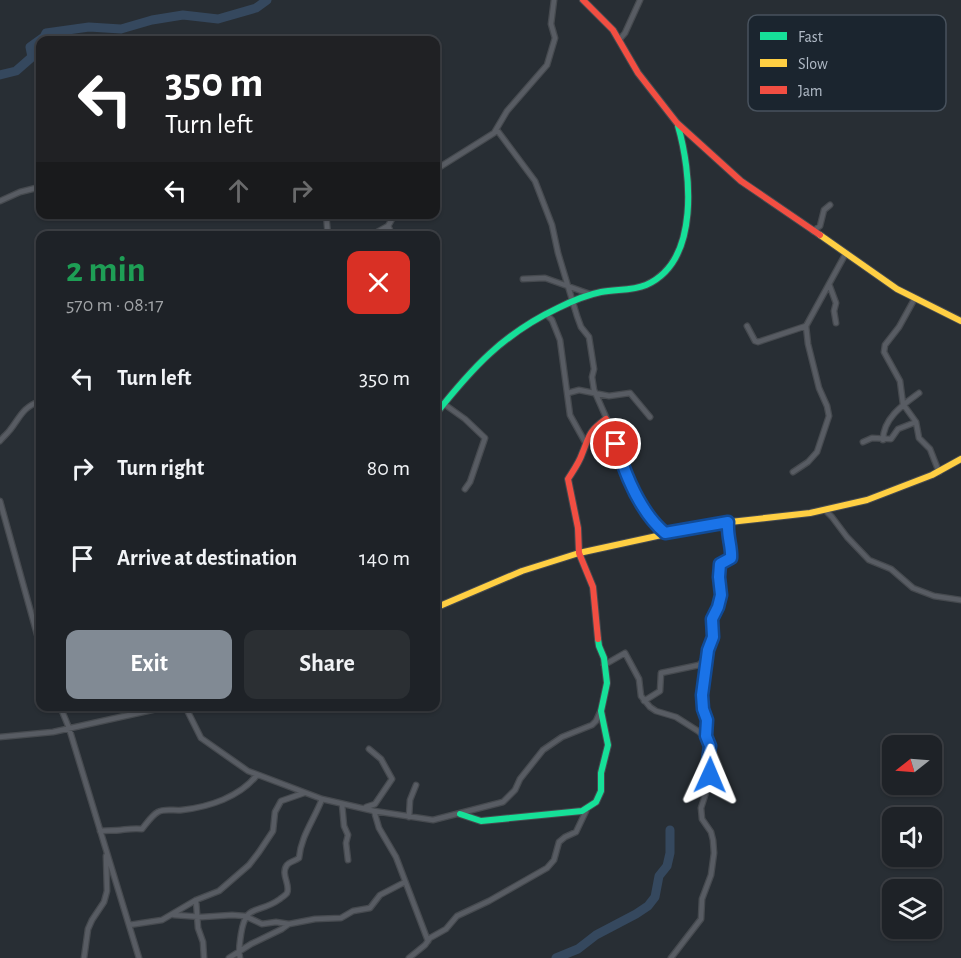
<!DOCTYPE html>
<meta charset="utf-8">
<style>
:root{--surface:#1e2227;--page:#2b2f33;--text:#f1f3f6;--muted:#a1a4a7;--line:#3c3f44;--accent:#818a94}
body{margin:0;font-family:"Alegreya Sans",sans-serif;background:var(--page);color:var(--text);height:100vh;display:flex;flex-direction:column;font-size:22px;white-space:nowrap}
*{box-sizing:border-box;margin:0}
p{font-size:20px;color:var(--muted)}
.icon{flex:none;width:33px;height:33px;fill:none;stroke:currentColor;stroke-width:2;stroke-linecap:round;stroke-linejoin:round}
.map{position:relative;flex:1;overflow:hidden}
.panel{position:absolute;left:36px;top:231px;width:404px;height:480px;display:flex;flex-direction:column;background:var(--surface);border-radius:12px;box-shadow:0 2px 4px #0004,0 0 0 2px var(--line)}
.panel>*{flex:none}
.hud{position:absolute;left:36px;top:36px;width:404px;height:183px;border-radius:12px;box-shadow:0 2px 4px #0004,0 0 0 2px var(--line);background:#202124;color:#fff;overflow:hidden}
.needle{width:39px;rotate:253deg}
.buttons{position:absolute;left:882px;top:735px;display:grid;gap:12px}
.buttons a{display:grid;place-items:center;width:60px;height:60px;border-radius:12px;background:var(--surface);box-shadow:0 2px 4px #0004,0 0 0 2px var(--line);font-size:30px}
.pin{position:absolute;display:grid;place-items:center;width:51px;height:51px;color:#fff;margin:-26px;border:3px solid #fff;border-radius:50%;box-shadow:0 2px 6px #0007}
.me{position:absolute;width:66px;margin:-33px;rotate:1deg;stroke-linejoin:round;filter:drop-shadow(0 0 4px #0008)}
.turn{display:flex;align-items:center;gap:21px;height:126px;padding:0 30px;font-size:27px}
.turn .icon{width:78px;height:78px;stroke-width:2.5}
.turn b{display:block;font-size:42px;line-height:51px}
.lanes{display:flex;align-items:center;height:57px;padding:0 30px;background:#0003;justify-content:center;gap:30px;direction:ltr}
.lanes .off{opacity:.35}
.round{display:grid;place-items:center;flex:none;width:63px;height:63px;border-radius:12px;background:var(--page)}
.overview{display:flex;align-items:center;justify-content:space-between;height:102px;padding:0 30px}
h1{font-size:36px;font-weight:700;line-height:45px;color:#1e9e55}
.button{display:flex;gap:12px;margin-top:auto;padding:12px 30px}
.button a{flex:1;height:69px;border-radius:12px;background:var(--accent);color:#fff;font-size:24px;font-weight:700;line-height:69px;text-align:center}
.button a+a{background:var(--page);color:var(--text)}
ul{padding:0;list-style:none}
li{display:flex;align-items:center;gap:18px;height:90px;padding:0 30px}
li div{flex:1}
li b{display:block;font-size:22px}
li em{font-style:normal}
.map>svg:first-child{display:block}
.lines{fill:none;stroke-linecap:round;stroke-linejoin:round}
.river{stroke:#35485e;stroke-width:9}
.street-casing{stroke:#464a4f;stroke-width:7}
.fast-casing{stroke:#464a4f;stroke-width:8}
.slow-casing{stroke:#464a4f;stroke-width:8}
.jam-casing{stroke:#464a4f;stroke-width:8}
.street{stroke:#585c63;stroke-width:4.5}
.fast{stroke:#16e098;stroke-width:6}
.slow{stroke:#ffcf43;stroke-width:6}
.jam{stroke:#f24e42;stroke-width:6}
.route-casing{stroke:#114b97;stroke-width:15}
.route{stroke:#1a73e8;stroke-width:10}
.key{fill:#1b252f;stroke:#48525d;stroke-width:1.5}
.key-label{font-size:16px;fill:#b1bbc7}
</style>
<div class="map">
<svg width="961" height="958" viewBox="0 0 961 958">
<rect width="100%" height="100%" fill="#282e34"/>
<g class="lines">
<path class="river" d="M0,75L16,71L32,57L30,47L44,37L46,33L89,27L121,29L152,20L183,15L218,19L256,8L267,0
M556,958L578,949L596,935L636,914L648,906L655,897L659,876L667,866L670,853V830"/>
<g class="street-casing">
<path id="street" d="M619,40L625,33L640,0
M497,130L535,181L552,225L558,253L577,316L581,327L589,337L594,369L592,377L594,390L613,433L627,477L653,522L665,533
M435,170L494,133L507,111L547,65L555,38L551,24L554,0
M0,201L20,192L40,187
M326,214L328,236
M813,231L820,226L824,210L830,205
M370,236L388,226
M393,236L388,226L395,214
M523,279L545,278L590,294
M829,284L836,303L834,311L836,323
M915,298L899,327L885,345L884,352L900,381L903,404L916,422L919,438L930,449L939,472
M546,314L552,320L560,340L570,415L585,442
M747,326L755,341L758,342L806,326
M568,393L579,390L609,396L630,393L650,417
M444,404L465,419L485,438L470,482L465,489
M883,440C883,418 904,404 919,393
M0,441C3,437 7,434 10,430C21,416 22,408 40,401
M863,442L872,438L891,439L898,429L916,422
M793,472L808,462L817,452L829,416L827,406L819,388L808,344L806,326L846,253
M0,501L40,645
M825,510L832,517L847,537L869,560L891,569L913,588L934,596L961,600
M604,665L625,653L639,679L641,696L650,707L656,711L676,717L698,731L709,741L707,768L710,780L701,808L702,819L711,832L713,840L714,853L711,875L702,899L701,919L671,958
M644,701L660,691L661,673L699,665L702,662L713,637L712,619L718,607L721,595L718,571L720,564L731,558C732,547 727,537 728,522
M60,706L69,728L139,958
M185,706L201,738L248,771L322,799L374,811L433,820L503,802L515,790L520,779L543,750L562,737L592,725L596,721L600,712
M706,736L707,720L703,709L702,695L708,654
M0,737L53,732L170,706
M342,804L344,826L348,835L346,843L348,860
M366,807L375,804L392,779L381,759L369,749
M374,811L379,828L396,857L428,941
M409,817L410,800L416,785
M100,831C107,830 114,831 121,830C129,829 134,828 142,829C147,823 152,815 158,812C164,808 175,811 182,810C209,807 240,797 257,775
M196,900L198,928L203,942L204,958
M174,915L202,917L232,915L245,916L262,924L276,922L289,924
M129,925L162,920L196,900L219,891L249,865L259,852L273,831L275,812L281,801L304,793
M84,958L88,929L92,920L104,902L107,891L106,856
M229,958L251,944L282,929L289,924L315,919L341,918L353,911L370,908L380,895L405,882
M240,958C238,950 240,942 241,934C246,902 258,915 280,899C281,898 286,895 287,893C291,885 280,874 287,865C289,862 295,861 299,858C301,836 314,820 322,799
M409,958L425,945L430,938L446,929L457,916L489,901L547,868L554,860L559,842L565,837L576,832L586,811"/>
</g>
<g class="fast-casing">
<path id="fast" d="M435,415C472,368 503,334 558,308C572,301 586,295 601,292C616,289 632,291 646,285C701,261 691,171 678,126
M460,814L481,821L582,811L596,802L601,791V773L608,745L601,711L607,683L604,658L599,646L598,639"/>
</g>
<g class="slow-casing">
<path id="slow" d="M820,235L897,289L961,321
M435,608L522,571L579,553L712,524L810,513L867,500L932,475L961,459"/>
</g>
<g class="jam-casing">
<path id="jam" d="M583,0L613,30L638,73L677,123L741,181L820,235
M598,639L593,587L579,553L578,528L568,479C573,471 579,463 582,454C590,435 588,432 606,419"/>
</g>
<use href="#street" class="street"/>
<use href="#fast" class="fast"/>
<use href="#slow" class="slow"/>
<use href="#jam" class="jam"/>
</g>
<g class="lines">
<g class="route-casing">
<path id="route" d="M616,444C625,474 641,513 665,533L728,522C727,537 732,547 731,558L720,564L719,577L721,595L718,607L712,619L713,637L708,650L702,695L703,709L707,720L706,736L710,746L707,768L710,775"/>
</g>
<use href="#route" class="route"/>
</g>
<rect x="748" y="15" width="198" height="96" rx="9" class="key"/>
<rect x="760" y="32" width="27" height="8" fill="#16e098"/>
<rect x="760" y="59" width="27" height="8" fill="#ffcf43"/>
<rect x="760" y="86" width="27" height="8" fill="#f24e42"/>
<g class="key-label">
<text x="798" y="42">Fast</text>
<text x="798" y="69">Slow</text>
<text x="798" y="96">Jam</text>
</g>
</svg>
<div class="buttons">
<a><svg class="needle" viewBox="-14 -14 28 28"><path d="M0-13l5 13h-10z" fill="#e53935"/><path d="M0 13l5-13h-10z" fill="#a1a4a7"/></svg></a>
<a><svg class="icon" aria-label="sound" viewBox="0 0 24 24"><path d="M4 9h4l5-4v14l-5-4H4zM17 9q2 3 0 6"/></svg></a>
<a><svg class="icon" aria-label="layers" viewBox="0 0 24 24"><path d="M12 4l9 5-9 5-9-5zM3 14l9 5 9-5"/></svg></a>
</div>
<div class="pin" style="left:616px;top:444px;background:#d93025"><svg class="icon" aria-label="arrive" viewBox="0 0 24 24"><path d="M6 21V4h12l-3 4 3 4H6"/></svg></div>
<svg class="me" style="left:710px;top:775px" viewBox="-20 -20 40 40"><path d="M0-17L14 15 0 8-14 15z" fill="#1a73e8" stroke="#fff" stroke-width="4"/></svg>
<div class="hud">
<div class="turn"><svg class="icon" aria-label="left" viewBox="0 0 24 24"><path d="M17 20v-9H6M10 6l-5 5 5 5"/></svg><div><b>350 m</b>Turn left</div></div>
<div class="lanes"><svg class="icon" aria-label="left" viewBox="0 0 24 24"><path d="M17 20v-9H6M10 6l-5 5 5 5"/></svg><svg class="icon off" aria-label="ahead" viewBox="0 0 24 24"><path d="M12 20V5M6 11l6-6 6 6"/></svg><svg class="icon off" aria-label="right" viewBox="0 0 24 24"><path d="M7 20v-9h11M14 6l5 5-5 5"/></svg></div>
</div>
<section class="panel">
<div class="overview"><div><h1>2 min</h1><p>570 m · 08:17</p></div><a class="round" style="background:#d93025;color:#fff"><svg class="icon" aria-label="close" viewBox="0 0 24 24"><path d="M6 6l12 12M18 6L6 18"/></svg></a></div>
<ul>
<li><svg class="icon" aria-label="left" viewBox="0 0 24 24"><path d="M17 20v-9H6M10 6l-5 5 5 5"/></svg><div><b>Turn left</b></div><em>350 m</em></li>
<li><svg class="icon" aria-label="right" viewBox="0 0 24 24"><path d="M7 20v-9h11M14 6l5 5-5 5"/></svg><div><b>Turn right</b></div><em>80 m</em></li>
<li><svg class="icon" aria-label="arrive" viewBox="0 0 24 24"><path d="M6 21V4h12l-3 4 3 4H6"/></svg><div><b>Arrive at destination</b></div><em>140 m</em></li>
</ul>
<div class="button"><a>Exit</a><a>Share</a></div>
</section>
</div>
